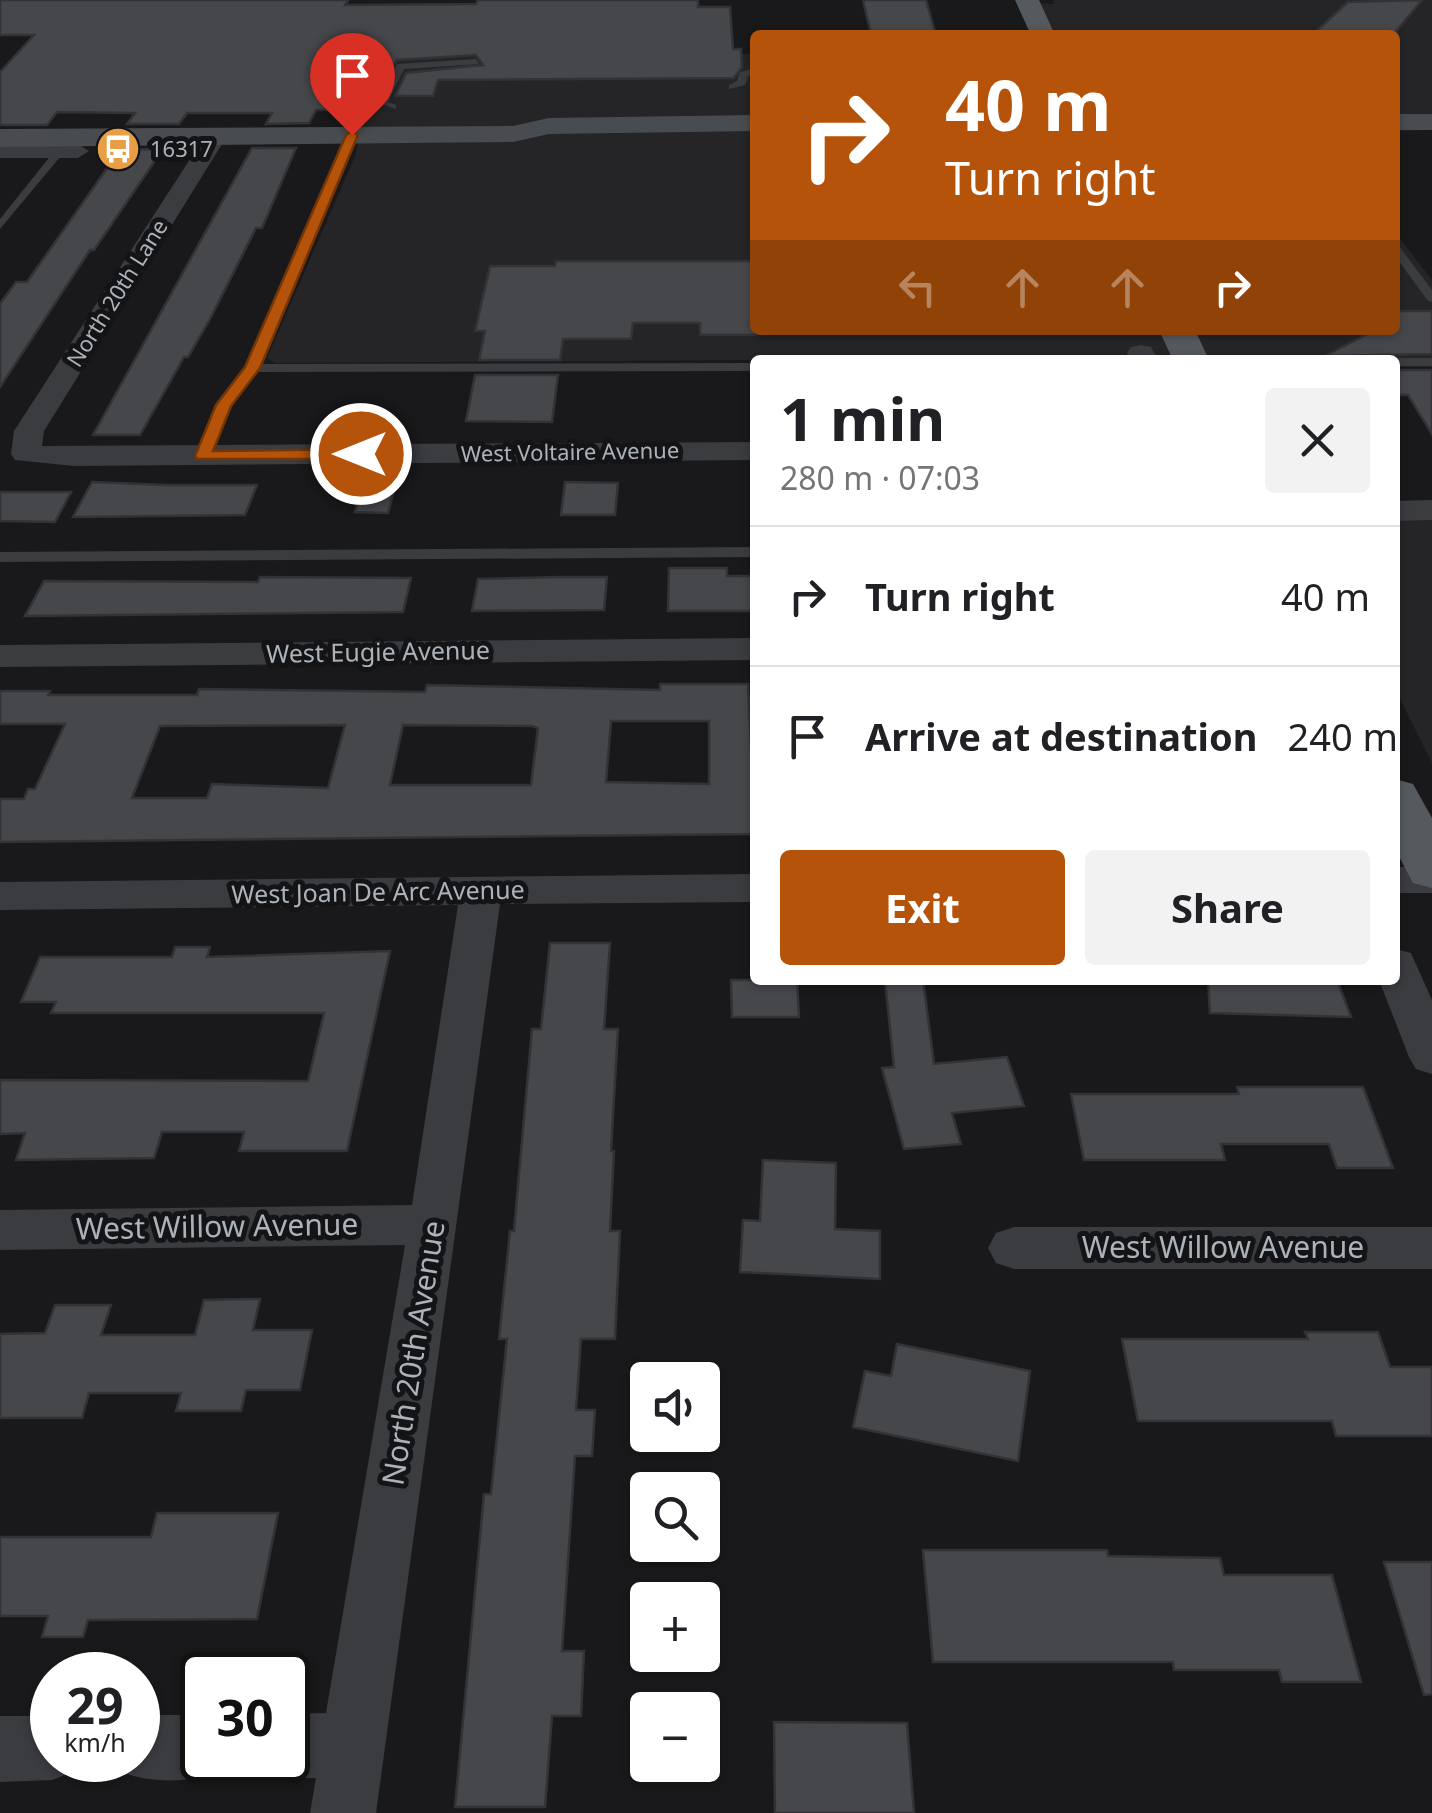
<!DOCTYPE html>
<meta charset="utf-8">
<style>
:root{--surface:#fff;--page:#f2f2f2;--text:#202124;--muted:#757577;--line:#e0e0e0;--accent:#b45309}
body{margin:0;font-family:"Noto Sans",sans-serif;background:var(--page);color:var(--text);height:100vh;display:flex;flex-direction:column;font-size:38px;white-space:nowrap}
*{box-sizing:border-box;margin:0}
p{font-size:32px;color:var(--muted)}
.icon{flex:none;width:55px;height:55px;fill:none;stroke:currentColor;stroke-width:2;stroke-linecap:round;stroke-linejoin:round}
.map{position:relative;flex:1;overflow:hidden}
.panel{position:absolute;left:750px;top:355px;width:650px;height:630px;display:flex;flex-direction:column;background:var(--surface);border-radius:10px;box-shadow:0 2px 8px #0004}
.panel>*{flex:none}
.hud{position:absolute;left:750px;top:30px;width:650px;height:305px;border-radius:10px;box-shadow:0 2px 8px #0004;background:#b45309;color:#fff;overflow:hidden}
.buttons{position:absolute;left:630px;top:1362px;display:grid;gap:20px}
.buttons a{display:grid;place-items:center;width:90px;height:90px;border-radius:10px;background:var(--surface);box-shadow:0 2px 8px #0004;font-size:50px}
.speed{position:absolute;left:30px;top:1652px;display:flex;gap:20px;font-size:50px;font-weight:700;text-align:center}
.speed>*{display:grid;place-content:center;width:130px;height:130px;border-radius:50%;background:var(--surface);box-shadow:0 2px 8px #0004;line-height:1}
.speed small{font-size:25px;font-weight:400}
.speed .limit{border:5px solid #111;border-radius:15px;background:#fff;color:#111}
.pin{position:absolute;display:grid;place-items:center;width:85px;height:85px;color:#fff;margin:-102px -42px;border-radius:50% 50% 50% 0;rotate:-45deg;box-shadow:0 0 10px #0007}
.pin .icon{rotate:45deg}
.me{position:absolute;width:110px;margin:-55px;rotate:270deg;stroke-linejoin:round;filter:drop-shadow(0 0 8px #0008)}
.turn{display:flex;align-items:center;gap:35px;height:210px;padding:0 30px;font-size:45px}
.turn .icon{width:130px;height:130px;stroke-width:2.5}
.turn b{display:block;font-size:70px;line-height:85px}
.lanes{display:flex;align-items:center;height:95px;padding:0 30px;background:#0003;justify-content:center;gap:50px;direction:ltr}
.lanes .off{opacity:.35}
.round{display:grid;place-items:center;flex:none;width:105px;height:105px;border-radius:10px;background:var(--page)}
.headline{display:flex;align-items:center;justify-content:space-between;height:170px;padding:0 30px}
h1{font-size:60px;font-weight:700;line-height:75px}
.cta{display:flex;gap:20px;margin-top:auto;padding:20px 30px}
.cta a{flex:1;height:115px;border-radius:10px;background:var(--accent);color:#fff;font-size:40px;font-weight:700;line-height:115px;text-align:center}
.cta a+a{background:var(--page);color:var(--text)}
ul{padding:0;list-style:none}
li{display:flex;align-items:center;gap:30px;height:140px;padding:0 30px;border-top:2px solid var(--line)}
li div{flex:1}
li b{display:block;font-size:38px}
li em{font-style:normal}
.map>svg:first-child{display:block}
.built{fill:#252528}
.building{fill:#46474b;stroke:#333337;stroke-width:2.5;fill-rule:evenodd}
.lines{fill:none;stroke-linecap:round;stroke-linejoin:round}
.lane{fill:#3a3c40;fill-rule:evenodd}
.street{fill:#3a3c40;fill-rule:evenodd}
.secondary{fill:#484b50;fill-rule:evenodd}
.primary{fill:#56595e;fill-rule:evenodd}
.route{fill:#b45309;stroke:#753606;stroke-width:2.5}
.labels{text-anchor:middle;stroke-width:10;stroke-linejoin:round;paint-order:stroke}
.far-poi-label{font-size:22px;fill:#acb2ba;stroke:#141416;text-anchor:start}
.far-street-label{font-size:22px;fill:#acb2ba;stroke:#141416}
.street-label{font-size:25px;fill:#acb2ba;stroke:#141416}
.near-street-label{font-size:30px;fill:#acb2ba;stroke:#141416}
</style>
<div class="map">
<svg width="1432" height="1813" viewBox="0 0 1432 1813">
<rect width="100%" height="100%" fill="#19191b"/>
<path class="built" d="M1053,0H1432V130L1395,131V35H1043L1029,3L1054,4Z
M755,54V330H1395V232L1432,280V367H1395V360L1122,358L275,363L267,358L356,154L360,120L386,57Z
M1395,519H1432V763L1395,689Z"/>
<path class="building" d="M0,0H348L345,5L476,4L478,0H698V7H730L733,49H741L742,67L734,78L438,80L433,96H395L406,73L483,65L476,55L397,60L377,96H360L354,110H316L309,123L266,124L272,113H187L179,124H127L135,113L57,112L47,125H0V72L34,35H0Z
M863,0H926L935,32L871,34Z
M1422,0L1393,35H1312L1348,2Z
M252,148H296L262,228H256L209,321L188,357H184L140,435H93Z
M163,149L94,250H90L0,387V304L16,282H27L120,150H109Z
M556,261H755V335H700V323H633L631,339H563L560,360H479L485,331H475L490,266H555Z
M1395,311H1432V354L1325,356L1375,330H1395Z
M1395,370H1432V434L1408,395H1395Z
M475,375H558L552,422L466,421Z
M92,482L165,485H257L245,515L73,517Z
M565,482L618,483L615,515H561Z
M364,483H396L388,513L355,512Z
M0,492H71L55,522L0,521Z
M669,568H727V576H751L752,611H668Z
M260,577L411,578L403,612L25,616L44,581L258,582Z
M560,577H607L604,610L472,611L478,579Z
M660,684H748L755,834L0,842V799H24L28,789H35L65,724H0V691H50L48,695H197L199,689L425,692L427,685L660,690ZM611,721H709V784L606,782ZM345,725L328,788L212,784L207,798H132L160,726ZM403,725L532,726L538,728L531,785H390Z
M550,943H610L604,1029H618L611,1151H614L610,1231H620L615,1339H581L576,1410H595L592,1456H575L562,1651H584L581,1716H552L545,1807H455L484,1494H491L507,1339H499L510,1231H514L532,1029H541Z
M175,947H210L207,957L390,951L347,1151H239L244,1132H162L154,1158L16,1160L25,1133L0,1134V1080L308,1081L324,1013H51L56,1002H21L40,957H172Z
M731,980H797L799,1017H732Z
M885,980H923L934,1064L1007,1057L1024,1106L952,1113L961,1144L904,1149L882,1068L894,1067Z
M1208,980H1337L1351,1017L1210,1013Z
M1237,1087H1363L1393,1168H1337L1329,1144H1221L1225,1160H1084L1071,1094H1239Z
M763,1160L836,1163L835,1229L880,1231V1279L740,1272L743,1220L760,1221Z
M260,1299L253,1330H312L300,1390H246L241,1411H176L181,1393H89L82,1418H0V1334L45,1333L55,1305H111L101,1335H195L204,1300Z
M1305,1332H1378L1390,1367H1432V1436H1336L1332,1421H1138L1122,1339H1308Z
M897,1344L1030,1371L1018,1461L853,1427L865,1371L891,1376Z
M157,1513H278L257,1619L88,1620L83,1637H42L48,1616H0V1537H151Z
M923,1550H1107L1108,1556L1220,1558L1224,1575H1332L1361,1682H1282L1279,1670H1174L1173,1662H933Z
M1384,1562H1432V1694L1424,1695Z
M774,1722L907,1723L914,1813H775Z"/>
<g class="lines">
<path class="lane" d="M476,59L479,64L404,69L388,102L396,105V109L378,103L397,64Z
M755,68V74L748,76L745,85L729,89V85L737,81L740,72Z
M352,132L357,135L260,364L755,363V371L256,372L230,406L210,456L198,459L196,456L216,405L246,367L347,135Z
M56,149L65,151L0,229V219Z
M1395,244L1399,246L1432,290V302L1428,301L1395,256Z
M1395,358H1432V366H1395V360H1390Z
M755,547V557L0,562V552Z"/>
<path class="street" d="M216,129L227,136L44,431L42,446L755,442V460L74,466L15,460L11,454L14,431L205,136Z
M0,144H78L89,151L78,158H0Z
M1141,345L1151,347L1158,360H1130L1127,353L1131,347Z
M1432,500V520L1395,521V501Z
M755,638V660L0,667V645Z
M1395,867H1432V893H1395Z
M755,874V902L500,904L376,1813H310L316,1778H288L265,1769L261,1760H288V1714L326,1713L405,1245L0,1250V1210L412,1205L458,905L0,910V882Z
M1395,949L1411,953L1432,1000V1074L1416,1069L1409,1057L1379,980H1395Z
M1014,1227H1432V1269H1014L996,1263L988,1248L996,1233Z
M138,1715H202V1760H229L225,1770C191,1784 149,1784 115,1770L111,1760H138Z
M0,1716H52V1760H80L75,1771L52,1780L0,1782Z"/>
<path class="secondary" d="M1395,114H1432V130H1395Z
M755,115V131L549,134L513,142L0,147V129L513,126L549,118Z"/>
<path class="primary" d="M1015,0H1039L1055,35H1031Z
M1159,330H1195L1209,360H1173Z
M1395,779L1413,784L1432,818V888L1413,883L1395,849Z"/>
</g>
<path class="route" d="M352,131L358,135L260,368L231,406L213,451L361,449L369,454L361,459H197L195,456L216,405L245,367L346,135Z"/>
<defs>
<g id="bus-disc" transform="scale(2.25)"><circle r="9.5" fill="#e79e45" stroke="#141416"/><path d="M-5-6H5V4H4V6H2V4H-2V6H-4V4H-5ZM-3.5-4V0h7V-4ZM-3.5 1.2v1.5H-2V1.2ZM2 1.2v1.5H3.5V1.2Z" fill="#fff"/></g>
</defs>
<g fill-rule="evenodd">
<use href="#bus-disc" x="118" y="149"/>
</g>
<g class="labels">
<g class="far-poi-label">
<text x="150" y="157">16317</text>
</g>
<g class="far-street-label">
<text transform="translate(117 293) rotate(-58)" y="8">North 20th Lane</text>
<text transform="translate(570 452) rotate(-1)" y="8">West Voltaire Avenue</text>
</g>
<g class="street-label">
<text transform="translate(378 652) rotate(-1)" y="9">West Eugie Avenue</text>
<text transform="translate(378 892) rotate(-1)" y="9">West Joan De Arc Avenue</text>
</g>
<g class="near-street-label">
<text transform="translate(217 1227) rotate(-1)" y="10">West Willow Avenue</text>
<text x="1223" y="1258">West Willow Avenue</text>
<text transform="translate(414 1353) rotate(-81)" y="10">North 20th Avenue</text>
</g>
</g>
</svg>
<div class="buttons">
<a><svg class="icon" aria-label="sound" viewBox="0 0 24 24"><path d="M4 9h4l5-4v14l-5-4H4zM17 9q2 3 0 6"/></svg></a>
<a><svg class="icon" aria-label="search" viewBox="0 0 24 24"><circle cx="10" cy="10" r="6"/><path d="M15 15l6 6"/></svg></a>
<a>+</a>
<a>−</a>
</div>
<div class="speed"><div>29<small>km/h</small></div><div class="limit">30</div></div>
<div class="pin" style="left:352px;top:135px;background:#d93025"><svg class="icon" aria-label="arrive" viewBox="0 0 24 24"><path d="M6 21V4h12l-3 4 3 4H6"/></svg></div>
<svg class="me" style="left:361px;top:454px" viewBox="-20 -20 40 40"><circle r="17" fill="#b45309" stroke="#fff" stroke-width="3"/><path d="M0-11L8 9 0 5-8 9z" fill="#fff"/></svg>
<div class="hud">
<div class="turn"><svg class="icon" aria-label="right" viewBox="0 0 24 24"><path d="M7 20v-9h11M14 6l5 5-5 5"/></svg><div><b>40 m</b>Turn right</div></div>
<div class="lanes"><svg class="icon off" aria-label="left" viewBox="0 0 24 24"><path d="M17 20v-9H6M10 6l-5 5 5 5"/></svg><svg class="icon off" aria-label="ahead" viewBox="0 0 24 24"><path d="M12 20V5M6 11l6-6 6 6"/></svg><svg class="icon off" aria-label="ahead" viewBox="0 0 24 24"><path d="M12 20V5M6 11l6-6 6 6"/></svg><svg class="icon" aria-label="right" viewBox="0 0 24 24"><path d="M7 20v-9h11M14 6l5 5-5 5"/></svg></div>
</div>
<section class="panel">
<div class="headline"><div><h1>1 min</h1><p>280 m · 07:03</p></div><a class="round"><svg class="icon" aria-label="close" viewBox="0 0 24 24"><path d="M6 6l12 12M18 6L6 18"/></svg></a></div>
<ul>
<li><svg class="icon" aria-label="right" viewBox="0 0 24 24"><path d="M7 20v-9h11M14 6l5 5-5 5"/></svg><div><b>Turn right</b></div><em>40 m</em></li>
<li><svg class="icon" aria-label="arrive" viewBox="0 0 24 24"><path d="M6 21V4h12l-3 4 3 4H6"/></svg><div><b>Arrive at destination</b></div><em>240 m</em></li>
</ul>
<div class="cta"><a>Exit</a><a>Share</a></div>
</section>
</div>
